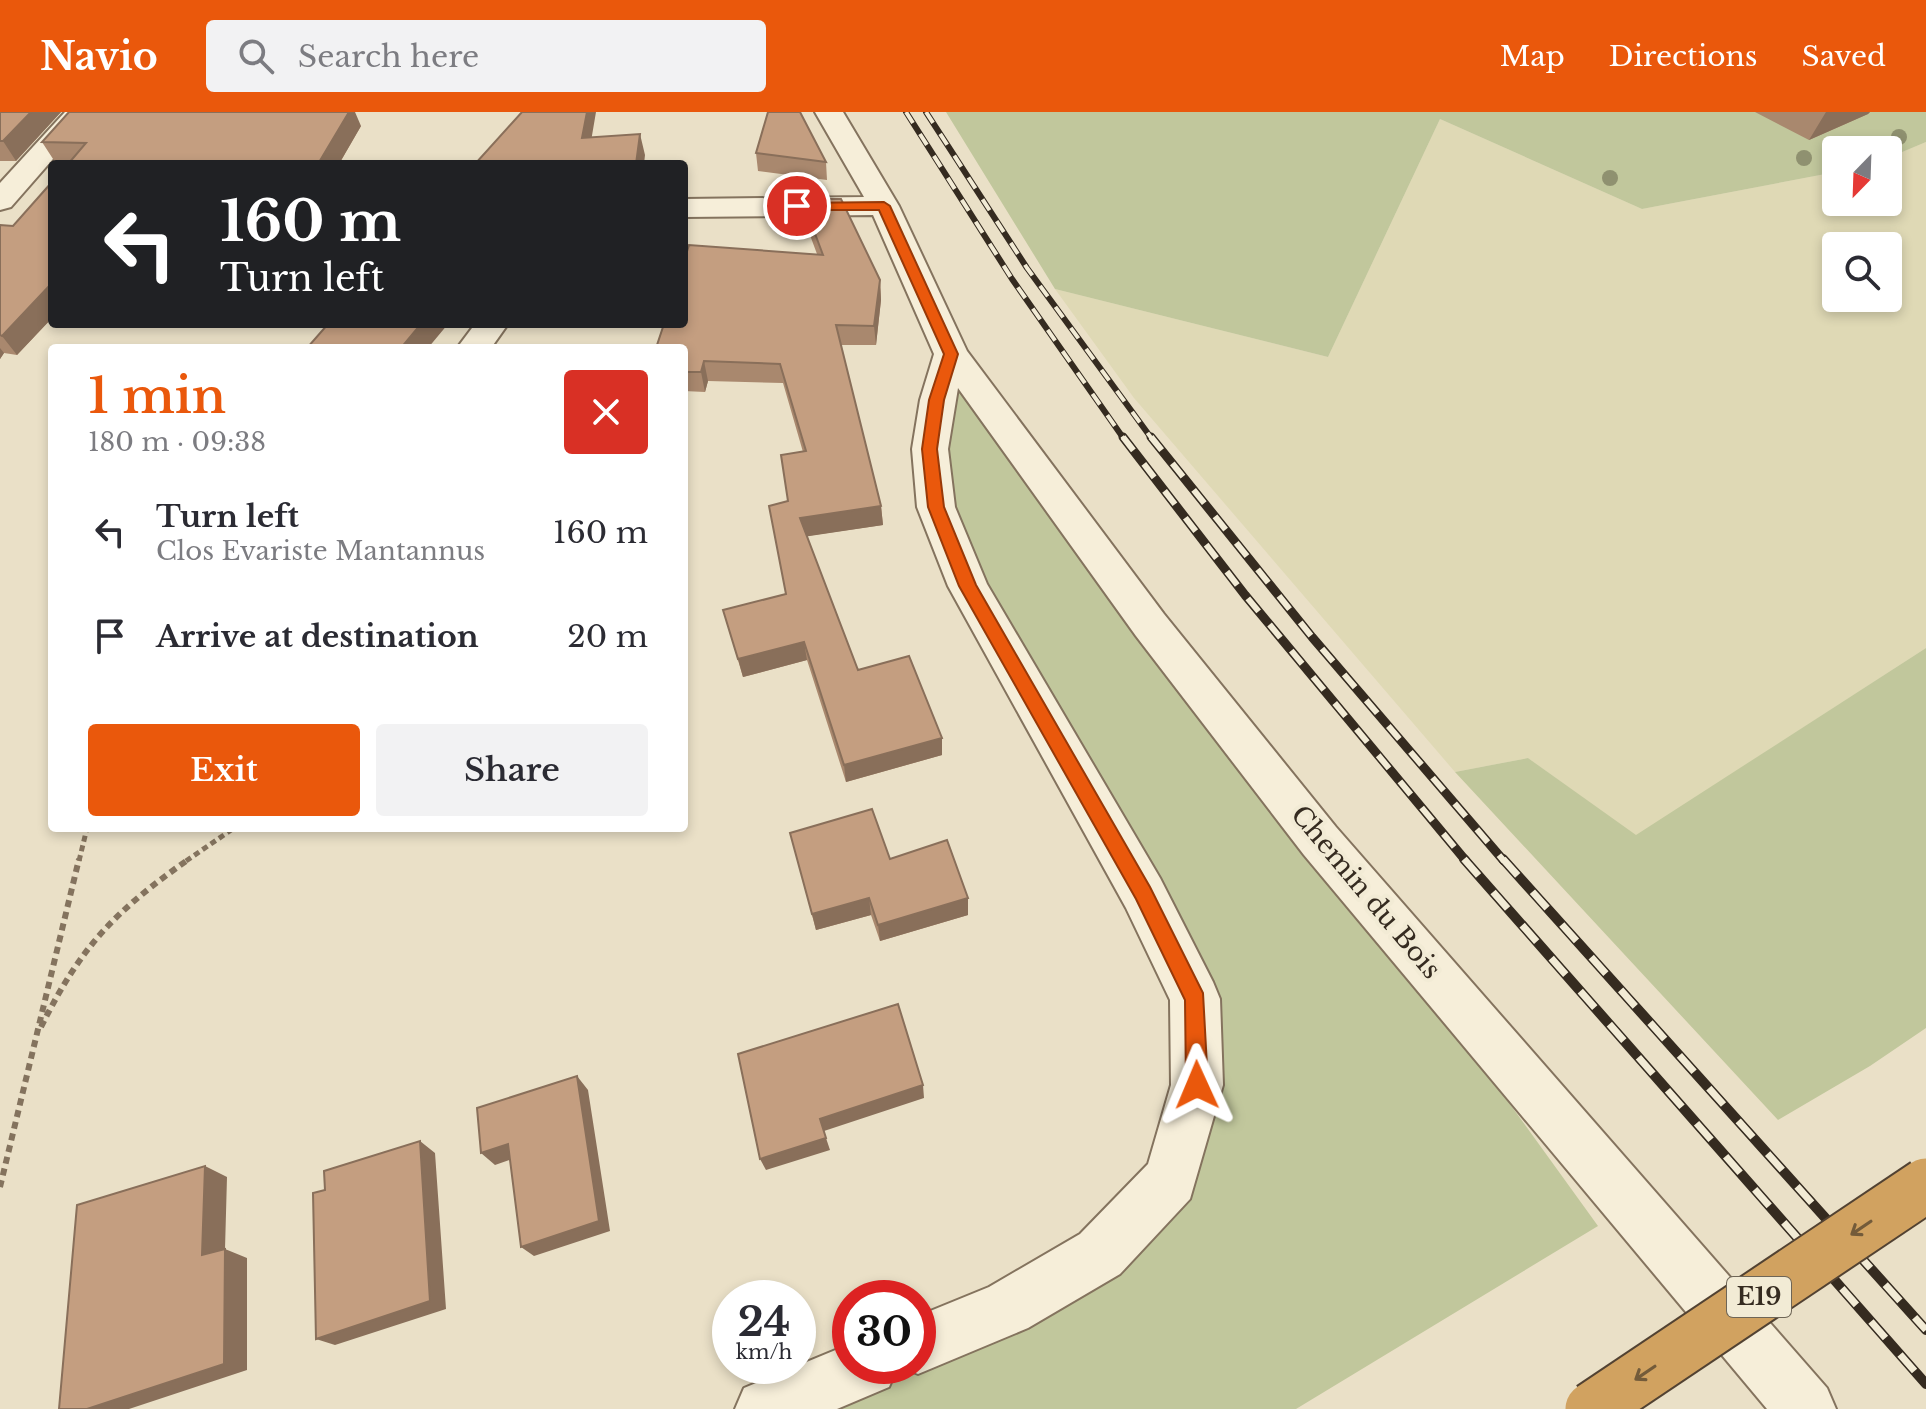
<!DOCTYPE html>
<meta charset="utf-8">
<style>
:root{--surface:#fff;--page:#f2f2f3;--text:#2b2b33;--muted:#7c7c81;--accent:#ea580c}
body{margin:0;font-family:"Libre Baskerville",serif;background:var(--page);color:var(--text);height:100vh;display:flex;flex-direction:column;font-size:30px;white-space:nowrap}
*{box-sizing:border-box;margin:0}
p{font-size:26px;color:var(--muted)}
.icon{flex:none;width:44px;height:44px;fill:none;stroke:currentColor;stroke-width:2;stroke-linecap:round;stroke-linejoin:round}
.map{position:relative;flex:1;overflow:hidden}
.details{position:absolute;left:48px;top:232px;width:640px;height:488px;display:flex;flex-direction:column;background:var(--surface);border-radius:8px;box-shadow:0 4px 12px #0003}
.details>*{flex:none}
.top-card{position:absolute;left:48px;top:48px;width:640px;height:168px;border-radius:8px;box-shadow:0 4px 12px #0003;background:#202124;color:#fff;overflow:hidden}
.needle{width:52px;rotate:203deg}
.tools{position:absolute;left:1822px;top:24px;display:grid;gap:16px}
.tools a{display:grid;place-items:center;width:80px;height:80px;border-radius:8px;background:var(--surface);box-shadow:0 4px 12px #0003;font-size:40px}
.speed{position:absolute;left:712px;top:1168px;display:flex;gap:16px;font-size:40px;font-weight:700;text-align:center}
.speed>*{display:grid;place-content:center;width:104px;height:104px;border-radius:50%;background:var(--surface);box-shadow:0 4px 12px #0003;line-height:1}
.speed small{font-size:20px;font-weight:400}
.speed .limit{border:12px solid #d22;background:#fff;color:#111}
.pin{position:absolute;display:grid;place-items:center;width:68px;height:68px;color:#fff;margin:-34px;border:4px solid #fff;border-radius:50%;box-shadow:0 2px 8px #0007}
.me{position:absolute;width:88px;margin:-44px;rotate:359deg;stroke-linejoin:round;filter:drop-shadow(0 0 6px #0008)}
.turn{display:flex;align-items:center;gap:28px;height:168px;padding:0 40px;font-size:36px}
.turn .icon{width:104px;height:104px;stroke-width:2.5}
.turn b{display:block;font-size:56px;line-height:68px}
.round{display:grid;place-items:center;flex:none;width:84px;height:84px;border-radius:8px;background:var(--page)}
.headline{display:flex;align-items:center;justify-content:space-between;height:136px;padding:0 40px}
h1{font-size:48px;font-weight:600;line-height:60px;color:var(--accent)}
.cta{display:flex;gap:16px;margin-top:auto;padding:16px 40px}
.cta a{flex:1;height:92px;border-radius:8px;background:var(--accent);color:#fff;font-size:32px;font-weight:600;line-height:92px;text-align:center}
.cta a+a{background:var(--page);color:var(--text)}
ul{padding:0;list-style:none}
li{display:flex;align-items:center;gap:24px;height:104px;padding:0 40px}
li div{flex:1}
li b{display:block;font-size:30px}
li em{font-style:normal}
header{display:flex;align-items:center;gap:48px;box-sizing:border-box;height:112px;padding:0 40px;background:var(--accent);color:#fff}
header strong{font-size:38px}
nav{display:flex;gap:44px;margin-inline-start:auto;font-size:28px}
.search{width:560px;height:72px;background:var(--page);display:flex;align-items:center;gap:20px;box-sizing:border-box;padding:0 28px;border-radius:8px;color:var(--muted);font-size:30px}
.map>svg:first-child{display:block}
.farmland{fill:#dfd9b5;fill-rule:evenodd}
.green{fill:#c1c79c}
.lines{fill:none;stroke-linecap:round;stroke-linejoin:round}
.street-casing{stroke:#84735e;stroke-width:4}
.path-far1{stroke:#84735e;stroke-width:5;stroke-dasharray:6 4;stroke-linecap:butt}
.path{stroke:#84735e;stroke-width:6;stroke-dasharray:7 5;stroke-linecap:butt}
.street{fill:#f6eed9;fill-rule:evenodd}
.rail-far2-casing{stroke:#352b20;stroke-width:6}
.rail-far1-casing{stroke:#352b20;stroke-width:9}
.rail-casing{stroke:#352b20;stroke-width:10}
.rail-far2{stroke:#f2ebd5;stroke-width:4;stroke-dasharray:13;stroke-linecap:butt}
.rail-far1{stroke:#f2ebd5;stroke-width:6;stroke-dasharray:17;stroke-linecap:butt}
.rail{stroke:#f2ebd5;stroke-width:7;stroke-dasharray:22;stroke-linecap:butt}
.highway-bridge-casing{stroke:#524232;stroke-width:57;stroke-linecap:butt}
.highway-bridge{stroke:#d1a260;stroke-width:53}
.tree{fill:#8f9170}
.wall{fill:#a9886e}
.shaded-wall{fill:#896f5a}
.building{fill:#c49e80;stroke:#896f5a;stroke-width:2}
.oneway{stroke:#735b3a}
.route{fill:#ea580c;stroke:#983908;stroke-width:2}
.labels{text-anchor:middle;stroke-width:8;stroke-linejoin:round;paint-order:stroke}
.shield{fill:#f2ebd5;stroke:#6e6556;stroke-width:2}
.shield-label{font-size:24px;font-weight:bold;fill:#352b20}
.street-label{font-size:26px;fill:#352b20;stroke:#f2ebd5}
</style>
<header>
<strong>Navio</strong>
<div class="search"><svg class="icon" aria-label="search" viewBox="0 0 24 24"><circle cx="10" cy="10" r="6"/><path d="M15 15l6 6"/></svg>Search here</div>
<nav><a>Map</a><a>Directions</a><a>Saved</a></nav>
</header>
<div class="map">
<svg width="1926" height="1297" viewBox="0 0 1926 1297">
<rect width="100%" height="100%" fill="#eae0c7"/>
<path class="farmland" d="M1440,7L1642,97L1836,60V90H1888V46L1926,30V536L1636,724L1528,646L1455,660L1134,286L1055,177L1328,245ZM1836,134H1888V186H1836Z"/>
<path class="green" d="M946,0H1926V30L1888,46V38H1836V60L1642,97L1440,7L1328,245L1055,177Z
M951,242L1320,729L1598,1114L1296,1297H765L868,1254H918L1171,1068L1195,887L936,395Z
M1926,536V916L1870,954L1778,1008L1455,660L1528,646L1636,723Z"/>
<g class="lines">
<g class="street-casing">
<path id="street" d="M65,0H94L11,95L0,98V71Z
M815,0H843L899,94L967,239L1164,502L1336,715L1827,1276L1836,1297H1767L1304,743L1136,524L958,276L948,337L955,395L987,472L1160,766L1213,870L1220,887L1223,973L1190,1087L1120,1162L1028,1216L918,1262L898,1254H918V1204L989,1175L1080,1122L1148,1052L1171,973L1170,888L1126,796L948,474L917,395L912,337L920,288L934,242L873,103L684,105V87L864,85Z
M475,212H508L491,236H457Z
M850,1232V1254H898L889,1275L837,1297H735L744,1276Z"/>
</g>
<path class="path-far1" d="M79,749L87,716
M186,749L234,716"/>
<path class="path" d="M41,915C81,834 115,799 189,747
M0,1075L79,747"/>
<use href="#street" class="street"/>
<g class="rail-far2-casing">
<path id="rail-far2" d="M906,0L1012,167L1124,327
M926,0L1027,156L1152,327"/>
</g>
<g class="rail-far1-casing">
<path id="rail-far1" d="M1123,325L1245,483L1466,749
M1151,325L1312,525L1504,749"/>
</g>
<g class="rail-casing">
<path id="rail" d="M1464,747L1926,1272
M1503,747L1926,1218"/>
</g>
<use href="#rail-far2" class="rail-far2"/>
<use href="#rail-far1" class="rail-far1"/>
<use href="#rail" class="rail"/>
<g class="highway-bridge-casing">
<path id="highway-bridge" d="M1592,1297L1926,1073"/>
</g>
<use href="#highway-bridge" class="highway-bridge"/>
</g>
<g class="tree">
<circle cx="1899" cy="25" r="8"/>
<circle cx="1804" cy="46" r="8"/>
<circle cx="1610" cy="66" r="8"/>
</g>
<path class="wall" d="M0,0H61L16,49H0Z
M1755,0H1870L1868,2L1809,28Z
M361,14L339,52H68L70,50H55L42,30Z
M756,41L826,50L827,68L758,59Z
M52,70V206L17,243L4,241L0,247V113L13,114Z
M802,87L880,168L881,188L876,233H841L881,394L883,413L807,424L858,558L942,643L846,670L807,548L743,565L723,498L786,482L803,340L783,271L708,269L705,280L684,279V236L817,142L804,107Z
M790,721L890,747L968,803L880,829L871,803L816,818Z"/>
<path class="shaded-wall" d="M31,0H61L16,49L3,29Z
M349,0H355L361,14L339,52H318Z
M587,0H596L588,47L582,26Z
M1826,0H1870L1868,2L1809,28Z
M640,22L645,43L644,52H636Z
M880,168L881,188L876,233L874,214Z
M52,171V206L17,243L2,224Z
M421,212H448L428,236H401Z
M0,236L4,241L0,247Z
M704,249L708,269L705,280L701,260Z
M881,394L883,413L803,425L800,406Z
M804,530L807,548L743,565L738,547Z
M942,626V643L846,670L844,653Z
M869,786L871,803L816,818L812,802Z
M968,786V803L880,829L878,813Z
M577,964L588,978L610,1119L534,1144L521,1135Z
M923,973L924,986L824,1019L820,1007Z
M826,1026L830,1038L766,1058L760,1047Z
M420,1029L435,1041L446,1197L335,1233L316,1227Z
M508,1032L521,1044L495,1053L481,1041Z
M205,1054L227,1065L225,1137L247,1146V1258L129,1297H87Z"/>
<path class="building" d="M0,0H31L3,29H0Z
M69,0H349L318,52H68L86,31L42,30Z
M522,0H587L582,26L640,22L636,52H475Z
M768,0H800L826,50L756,41Z
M52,70V171L2,224L0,223V113L13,114Z
M802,87H841L880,168L874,214L836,213L881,394L800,406L858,558L909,544L942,626L844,653L804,530L738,547L723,498L786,482L769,394L788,389L781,343L806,339L780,252L704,249L701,260H684V236H656L664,212H684V149L689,133L823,143Z
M328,212H421L401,236H307Z
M872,697L890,747L947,728L968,786L878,813L869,786L812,802L790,721Z
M898,892L923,973L820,1007L826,1026L760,1047L738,942Z
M577,964L599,1109L521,1135L508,1032L481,1041L477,996Z
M420,1029L430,1189L316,1227L313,1081L325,1078L324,1059Z
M205,1054L202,1143L225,1137L224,1252L87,1297H59L77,1093Z"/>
<defs><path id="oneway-shaft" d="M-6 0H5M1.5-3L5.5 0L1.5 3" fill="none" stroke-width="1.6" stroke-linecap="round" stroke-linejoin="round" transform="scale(2)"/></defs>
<g class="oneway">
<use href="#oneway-shaft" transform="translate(1861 1116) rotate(146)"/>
<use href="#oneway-shaft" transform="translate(1645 1261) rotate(146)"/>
</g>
<path class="route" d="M884,90L890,94L958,242L944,288L937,337L944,395L976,473L1150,775L1203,881L1208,973L1205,981L1197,984L1190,981L1186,973L1185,888L1136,787L959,474L928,395L922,337L929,288L944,242L879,98H797L791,94L797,91Z"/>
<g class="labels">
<rect class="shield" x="1727" y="1165" width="64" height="40" rx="6"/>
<g class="shield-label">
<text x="1759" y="1193">E19</text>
</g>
<g class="street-label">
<text transform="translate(1366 780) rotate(50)" y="9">Chemin du Bois</text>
</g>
</g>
</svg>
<div class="tools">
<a><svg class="needle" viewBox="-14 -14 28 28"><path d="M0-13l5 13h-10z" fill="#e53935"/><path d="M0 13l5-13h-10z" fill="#7c7c81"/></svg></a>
<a><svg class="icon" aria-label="search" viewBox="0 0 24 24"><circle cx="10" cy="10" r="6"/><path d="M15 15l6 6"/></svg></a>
</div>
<div class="speed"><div>24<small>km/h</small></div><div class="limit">30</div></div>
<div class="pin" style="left:797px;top:94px;background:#d93025"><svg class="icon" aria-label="arrive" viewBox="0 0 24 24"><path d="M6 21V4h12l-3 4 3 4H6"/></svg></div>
<svg class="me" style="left:1197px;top:973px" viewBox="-20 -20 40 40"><path d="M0-17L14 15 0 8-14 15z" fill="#ea580c" stroke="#fff" stroke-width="4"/></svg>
<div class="top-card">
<div class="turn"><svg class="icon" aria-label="left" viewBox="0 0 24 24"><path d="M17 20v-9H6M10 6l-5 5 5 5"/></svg><div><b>160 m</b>Turn left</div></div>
</div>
<section class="details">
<div class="headline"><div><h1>1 min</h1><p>180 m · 09:38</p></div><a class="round" style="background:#d93025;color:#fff"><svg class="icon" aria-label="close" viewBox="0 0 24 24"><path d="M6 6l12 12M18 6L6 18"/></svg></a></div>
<ul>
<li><svg class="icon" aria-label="left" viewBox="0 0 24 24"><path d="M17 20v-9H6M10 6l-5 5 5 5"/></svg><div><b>Turn left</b><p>Clos Evariste Mantannus</p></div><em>160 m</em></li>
<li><svg class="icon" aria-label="arrive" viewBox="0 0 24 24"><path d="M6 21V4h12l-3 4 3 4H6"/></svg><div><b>Arrive at destination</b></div><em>20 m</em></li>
</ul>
<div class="cta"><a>Exit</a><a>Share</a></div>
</section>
</div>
